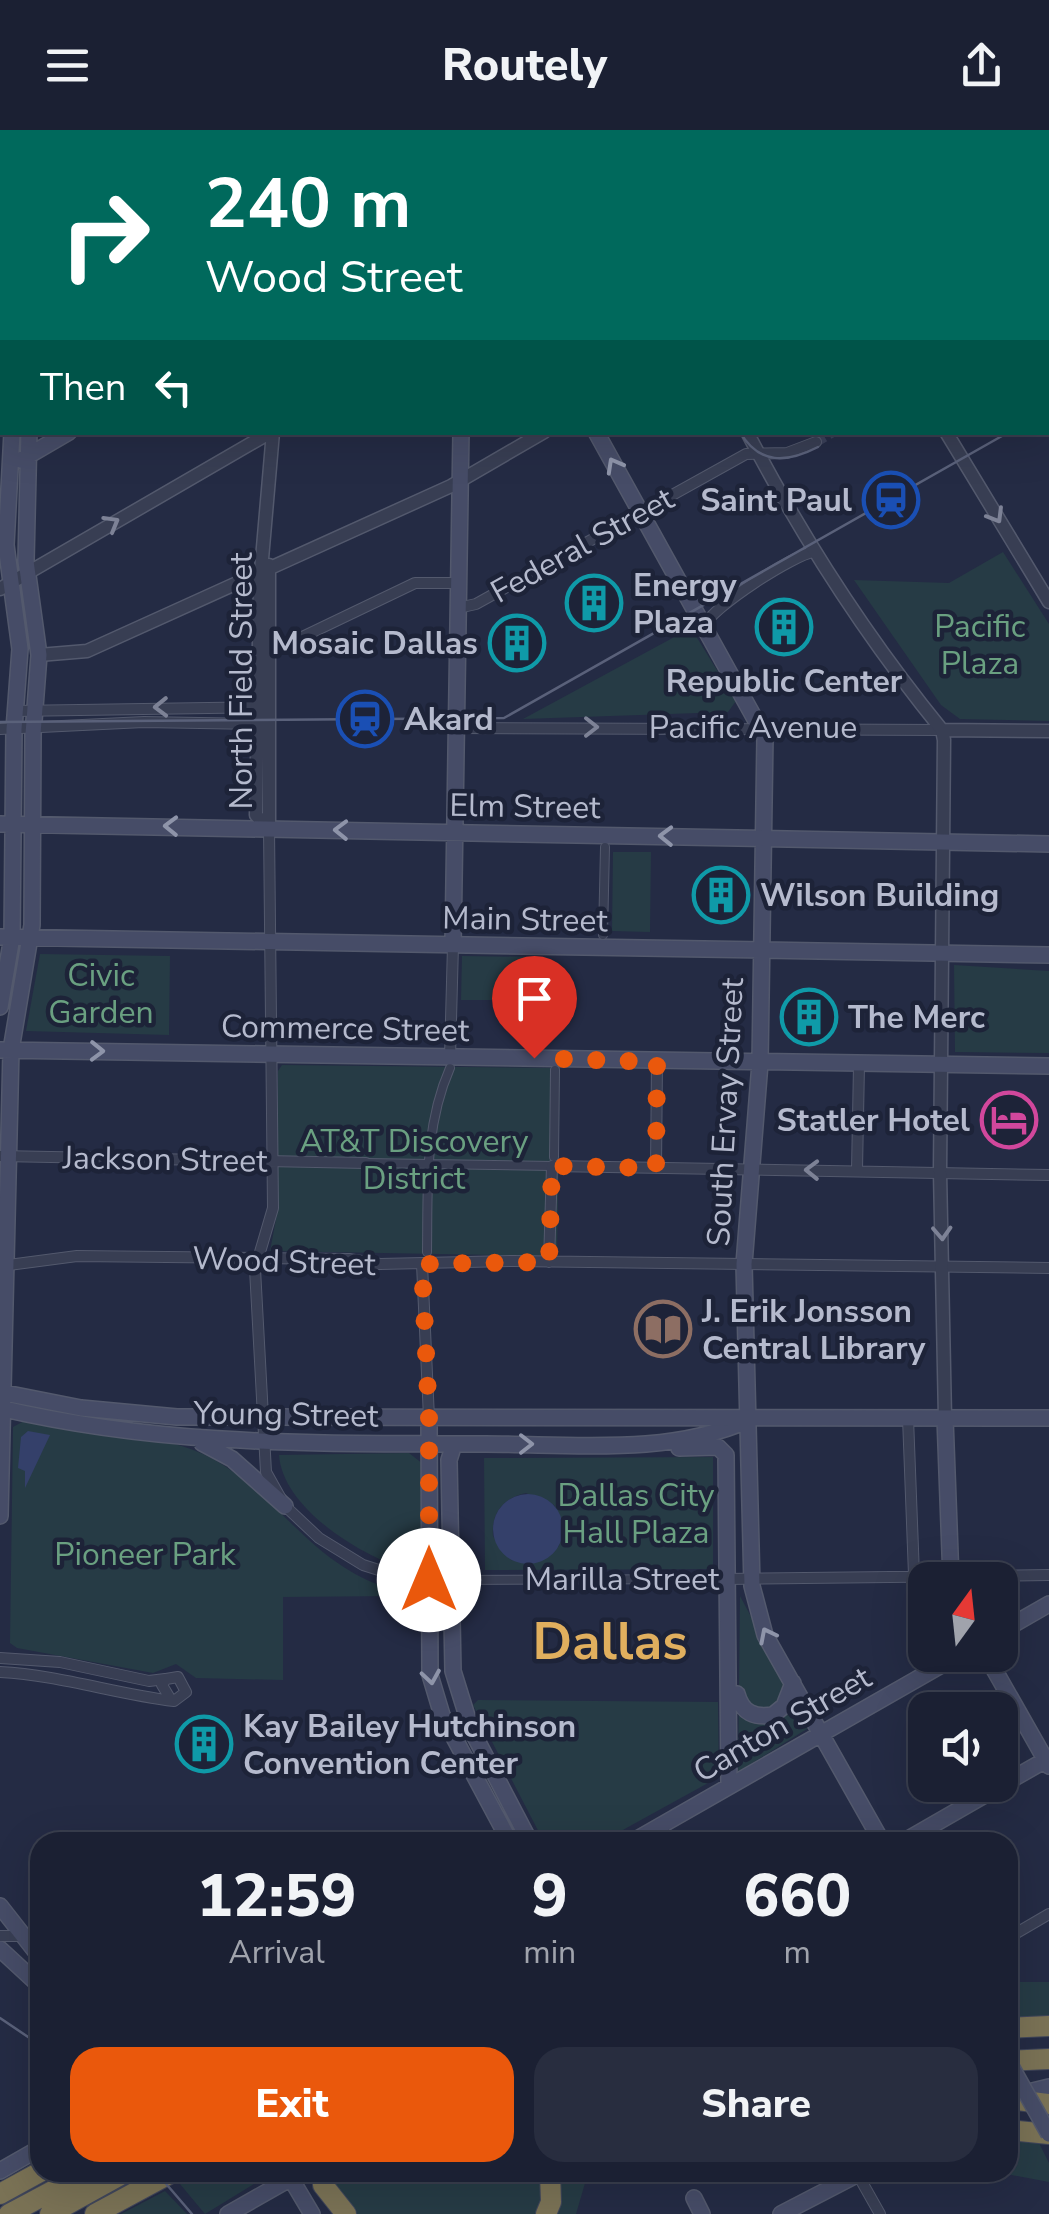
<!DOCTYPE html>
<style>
:root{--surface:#1b2033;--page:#282d3f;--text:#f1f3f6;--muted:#a0a3ac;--line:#393e4e;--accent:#ea580c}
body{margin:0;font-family:"Nunito Sans",sans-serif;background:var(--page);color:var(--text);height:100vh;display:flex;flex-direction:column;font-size:38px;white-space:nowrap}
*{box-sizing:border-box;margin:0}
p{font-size:32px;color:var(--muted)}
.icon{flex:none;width:55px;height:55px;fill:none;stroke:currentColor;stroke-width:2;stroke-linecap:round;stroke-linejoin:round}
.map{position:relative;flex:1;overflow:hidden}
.details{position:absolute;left:30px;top:1702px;width:988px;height:350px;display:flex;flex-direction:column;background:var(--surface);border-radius:30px;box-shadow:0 10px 40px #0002,0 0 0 2px var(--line)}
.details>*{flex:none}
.guide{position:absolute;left:0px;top:0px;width:1050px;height:305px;box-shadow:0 10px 40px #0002,0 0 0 2px var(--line);background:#00695c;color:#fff;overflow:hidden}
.needle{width:65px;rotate:15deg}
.controls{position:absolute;left:908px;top:1432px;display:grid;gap:20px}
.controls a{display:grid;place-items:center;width:110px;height:110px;border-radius:20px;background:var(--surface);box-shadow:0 10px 40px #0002,0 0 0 2px var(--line);font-size:50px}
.pin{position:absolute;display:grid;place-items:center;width:85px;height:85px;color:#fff;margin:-102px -42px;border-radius:50% 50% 50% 0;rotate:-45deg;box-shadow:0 0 10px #0007}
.pin .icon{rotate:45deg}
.me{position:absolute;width:110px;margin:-55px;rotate:0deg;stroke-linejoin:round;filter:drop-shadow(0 0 8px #0008)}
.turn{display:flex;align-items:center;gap:35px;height:210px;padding:0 40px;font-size:45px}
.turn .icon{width:130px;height:130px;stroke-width:2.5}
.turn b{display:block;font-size:70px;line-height:85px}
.then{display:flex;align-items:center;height:95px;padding:0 40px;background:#0003;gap:20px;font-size:38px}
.eta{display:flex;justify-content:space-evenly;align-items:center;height:170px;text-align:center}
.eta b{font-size:60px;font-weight:800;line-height:70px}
.primary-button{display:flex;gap:20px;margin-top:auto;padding:20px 40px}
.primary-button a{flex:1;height:115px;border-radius:30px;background:var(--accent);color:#fff;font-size:40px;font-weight:800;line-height:115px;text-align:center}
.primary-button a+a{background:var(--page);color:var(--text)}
header{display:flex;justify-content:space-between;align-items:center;height:130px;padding:0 40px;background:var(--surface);font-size:45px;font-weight:800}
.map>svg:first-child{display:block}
.green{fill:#263b45;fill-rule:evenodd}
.water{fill:#34406a}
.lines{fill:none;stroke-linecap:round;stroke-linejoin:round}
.minor-tunnel{stroke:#3a4059;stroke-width:10;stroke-dasharray:10 5;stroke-linecap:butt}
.pedestrian-casing{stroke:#53596d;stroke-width:10}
.minor-casing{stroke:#53596d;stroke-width:12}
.tertiary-casing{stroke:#53596d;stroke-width:15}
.secondary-casing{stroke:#53596d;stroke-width:18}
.motorway-casing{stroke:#40465a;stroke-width:22}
.pedestrian{stroke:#383e53;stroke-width:8}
.minor{stroke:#383e53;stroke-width:10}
.tertiary{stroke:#383e53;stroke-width:12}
.secondary{stroke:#464c67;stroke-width:15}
.motorway{stroke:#7a7255;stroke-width:20}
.tram{stroke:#5a617a;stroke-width:2.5}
.secondary-bridge-casing{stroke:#53596d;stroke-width:18;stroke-linecap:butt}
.secondary-bridge{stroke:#464c67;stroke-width:15}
.oneway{stroke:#8e94a9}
.oneway2{stroke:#7d8296}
.route{stroke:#ea580c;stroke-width:18;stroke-dasharray:0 32.4}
.labels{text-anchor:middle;stroke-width:9;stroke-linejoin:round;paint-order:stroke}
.poi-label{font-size:32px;font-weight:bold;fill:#b5bacd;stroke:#1d2338;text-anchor:start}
.street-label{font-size:32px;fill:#b5bacd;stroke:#1d2338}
.park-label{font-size:32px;fill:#6aa081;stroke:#1d2338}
.town-label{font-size:52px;font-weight:bold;fill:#e0af5e;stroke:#1d2338}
</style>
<header><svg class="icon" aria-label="menu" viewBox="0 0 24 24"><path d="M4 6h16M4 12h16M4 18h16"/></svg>Routely<svg class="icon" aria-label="share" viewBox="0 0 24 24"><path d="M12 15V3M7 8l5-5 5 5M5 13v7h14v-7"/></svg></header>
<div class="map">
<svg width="1049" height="2084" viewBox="0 0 1049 2084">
<rect width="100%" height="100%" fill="#242b44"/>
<path class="green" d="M1003,422L1049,494V591L960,589L941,575L854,450L949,453Z
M691,498L736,571L728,582L523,589Z
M613,722H651L650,802L612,801Z
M40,824L170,826L169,905L26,901Z
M462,826L538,827L527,870H461Z
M954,835L1049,841V923L955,922Z
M282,935L560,938L557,1126L270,1121L277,1084L278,941Z
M24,1291C80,1300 165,1302 213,1329C282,1368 311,1436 394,1460L396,1466L283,1467V1550L196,1548L176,1534L153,1543L17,1518L10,1513L13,1297Z
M409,1323L423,1334L422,1435L416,1443C368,1430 283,1381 279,1325Z
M713,1327V1439L485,1440L484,1328ZM526,1363L554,1375L563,1392L559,1416L535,1433L511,1430L493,1406C491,1382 504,1368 526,1363Z
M740,1466L810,1597L738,1642Z
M478,1570L718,1572L719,1647L601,1712H544L473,1575Z
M1008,1852H1049V1887L1008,1890Z
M1008,2009L1038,2011L1049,2033V2052L1001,2043L1008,2042Z
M205,2043L272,2042V2043L205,2084L180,2054Z
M328,2043H588L576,2084H348Z
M165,2061L187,2084H121Z"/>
<path class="water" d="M28,1301L50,1305L25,1358V1341L18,1338L21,1307Z
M493 1399a35 35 0 1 1 70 0a35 35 0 1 1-70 0Z"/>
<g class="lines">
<path class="minor-tunnel" d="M816,312L833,302"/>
<g class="pedestrian-casing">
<path id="pedestrian" d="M603,805L605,717
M554,1027L555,940
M366,1033L552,1036
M427,1122C428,1059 424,997 450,938
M450,1450L726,1449"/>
</g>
<g class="minor-casing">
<path id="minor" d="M3,0L4,2
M321,0L322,2
M0,122L2,120
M1048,177L1049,176
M458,478L476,474L746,324L787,323L816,312
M706,495C709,479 796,423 814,422
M271,522L415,453H458
M15,581L265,577
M457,598L942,600
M0,599L144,592L260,594
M269,699L273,1078L255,1139L266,1342L285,1376L319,1408L363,1435L407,1449L450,1450
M450,927L453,815
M0,1026L366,1033
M656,1038L657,932
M857,1040L859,935
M549,1132L552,1036L1049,1045
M422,1134L429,1288
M1,1136L77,1126L349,1129L380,1134L513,1131L1049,1138
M908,1288L914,1445
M726,1449L1049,1445
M0,1528L60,1532L149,1551L165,1549
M0,1542C60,1545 115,1564 174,1571L186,1562L178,1547L166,1549L162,1555L171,1570
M661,1696L670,1712
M0,1806H20
M1008,1808L1049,1784
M858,2045L880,2084"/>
</g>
<g class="tertiary-casing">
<path id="tertiary" d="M120,0L121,2
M580,0L581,2
M773,0L774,2
M956,0L958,2
M937,2L941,0
M1048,156L1049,159
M747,302C802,407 867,508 942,600L944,610L940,1042L945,1288
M946,302L1049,472
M0,459L271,302
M39,525L87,521L451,356L544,302
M942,600L1049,601
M269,699L256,685L260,452L273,302
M269,699V435"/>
</g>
<g class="secondary-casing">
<path id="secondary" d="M100,0L101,2
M423,0L424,2
M75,2V0
M594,2L598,0
M0,237L2,238
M596,302L765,607L760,933L744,1134L752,1456L765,1505L882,1712
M21,330L69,302
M0,694L1049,714
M0,807L1049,825
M453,815L461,302
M0,877L12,807L14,599L20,519L6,415L12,302
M0,920L1049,936
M0,1262L81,1278L177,1287L1049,1288
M0,1278C167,1317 316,1313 485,1314C573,1314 667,1326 749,1290
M429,1288L430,1545L442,1585L510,1712
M945,1288L951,1450
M202,1313L232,1329L285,1376
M454,1314L449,1330L453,1541L471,1599L530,1712
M679,1318L718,1317L726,1325L729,1656
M0,1386L11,920L32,795L33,604L39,525L26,431L29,302
M1000,1502L1049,1474
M986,1525L1049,1636
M737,1564C742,1583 755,1588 773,1585L784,1576L793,1553
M632,1712L959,1525
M903,1712L1049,1628
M0,1776L40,1827
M0,1819L40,1856
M1016,1965L1049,1957
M0,2041L40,2018
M287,2042L312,2084
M694,2068L702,2084
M228,2084L302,2042
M781,2084L862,2042"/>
</g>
<g class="motorway-casing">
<path id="motorway" d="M63,0V2
M19,2L23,0
M1008,1898L1049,1896
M1008,1931L1049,1929
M1008,1969L1049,1974
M1008,2000L1049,2004
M323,2055L346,2084
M0,2064L40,2042
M9,2084L88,2042
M50,2084L126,2042
M95,2084L173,2042
M546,2084L551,2072L550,2042"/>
</g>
<use href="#pedestrian" class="pedestrian"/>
<use href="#minor" class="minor"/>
<use href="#tertiary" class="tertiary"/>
<use href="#secondary" class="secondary"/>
<use href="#motorway" class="motorway"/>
<path class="tram" d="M570,0L572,2
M948,0L950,2
M1048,280L1049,279
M740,302C759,335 787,333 818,317
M0,592L504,588L1009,302
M0,1888L40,1915
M156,2042L192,2084"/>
<g class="secondary-bridge-casing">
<path id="secondary-bridge" d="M1008,1931L1049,2004"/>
</g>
<use href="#secondary-bridge" class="secondary-bridge"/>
</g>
<defs><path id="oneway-chevron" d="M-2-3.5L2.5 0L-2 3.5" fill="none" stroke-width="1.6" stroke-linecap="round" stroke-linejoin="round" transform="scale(2.5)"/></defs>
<g class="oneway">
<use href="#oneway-chevron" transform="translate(614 335) rotate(-119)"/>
<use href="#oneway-chevron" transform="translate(171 696) rotate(-179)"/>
<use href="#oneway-chevron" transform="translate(341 700) rotate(-179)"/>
<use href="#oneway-chevron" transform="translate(666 706) rotate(-179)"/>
<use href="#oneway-chevron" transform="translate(97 921) rotate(1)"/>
<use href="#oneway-chevron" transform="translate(526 1314)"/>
<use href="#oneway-chevron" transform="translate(767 1505) rotate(-117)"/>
<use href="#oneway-chevron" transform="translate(431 1547) rotate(81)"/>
</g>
<g class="oneway2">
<use href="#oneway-chevron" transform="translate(996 386) rotate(59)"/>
<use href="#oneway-chevron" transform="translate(112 393) rotate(-30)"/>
<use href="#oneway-chevron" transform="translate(161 577) rotate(179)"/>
<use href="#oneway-chevron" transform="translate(591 597)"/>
<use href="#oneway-chevron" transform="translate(812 1040) rotate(-179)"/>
<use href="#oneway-chevron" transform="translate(942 1103) rotate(87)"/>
</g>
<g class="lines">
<path class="route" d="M429,1450V1288L422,1134L549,1132L552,1036L656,1038L657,932L534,928"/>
</g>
<defs>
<g id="station-ring" transform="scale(2.875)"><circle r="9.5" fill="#1d2338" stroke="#1a4fb4" stroke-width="1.5"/><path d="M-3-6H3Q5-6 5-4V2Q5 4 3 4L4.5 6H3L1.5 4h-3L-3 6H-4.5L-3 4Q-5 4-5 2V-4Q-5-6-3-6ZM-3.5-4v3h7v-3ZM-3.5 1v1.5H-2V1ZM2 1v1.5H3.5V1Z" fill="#1a4fb4"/></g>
<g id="building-ring" transform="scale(2.875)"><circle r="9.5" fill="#1d2338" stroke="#0f9aa8" stroke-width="1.5"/><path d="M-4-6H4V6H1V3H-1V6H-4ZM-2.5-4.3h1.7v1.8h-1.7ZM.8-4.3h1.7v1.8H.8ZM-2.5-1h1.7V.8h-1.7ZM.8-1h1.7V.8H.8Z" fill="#0f9aa8"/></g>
<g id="hotel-ring" transform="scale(2.875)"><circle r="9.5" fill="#1d2338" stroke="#d1479c" stroke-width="1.5"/><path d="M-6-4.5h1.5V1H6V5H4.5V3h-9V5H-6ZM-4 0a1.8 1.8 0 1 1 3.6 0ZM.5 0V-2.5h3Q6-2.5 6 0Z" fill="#d1479c"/></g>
<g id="library-ring" transform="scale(2.875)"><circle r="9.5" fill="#1d2338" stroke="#8d6e63" stroke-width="1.5"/><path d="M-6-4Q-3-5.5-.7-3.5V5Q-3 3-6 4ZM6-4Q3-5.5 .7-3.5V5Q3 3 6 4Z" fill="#8d6e63"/></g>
</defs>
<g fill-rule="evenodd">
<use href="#station-ring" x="891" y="370"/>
<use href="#building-ring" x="594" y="473"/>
<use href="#building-ring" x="784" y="497"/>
<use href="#building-ring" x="517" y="513"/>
<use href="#station-ring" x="365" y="589"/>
<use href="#building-ring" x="721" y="765"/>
<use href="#building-ring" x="809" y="887"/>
<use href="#hotel-ring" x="1009" y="990"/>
<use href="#library-ring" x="663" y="1199"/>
<use href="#building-ring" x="204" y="1614"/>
</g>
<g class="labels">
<g class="poi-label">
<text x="852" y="381" text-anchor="end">Saint Paul</text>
<text x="633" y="466">Energy<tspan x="633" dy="37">Plaza</tspan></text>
<text x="478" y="524" text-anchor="end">Mosaic Dallas</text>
<text x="784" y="562" text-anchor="middle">Republic Center</text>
<text x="404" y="600">Akard</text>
<text x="760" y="776">Wilson Building</text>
<text x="848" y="898">The Merc</text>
<text x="970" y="1001" text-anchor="end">Statler Hotel</text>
<text x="702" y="1192">J. Erik Jonsson<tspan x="702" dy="37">Central Library</tspan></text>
<text x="243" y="1607">Kay Bailey Hutchinson<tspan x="243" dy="37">Convention Center</tspan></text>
</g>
<g class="street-label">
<text transform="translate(582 415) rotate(-29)" y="11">Federal Street</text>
<text transform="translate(241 551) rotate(-90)" y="11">North Field Street</text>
<text x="753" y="608">Pacific Avenue</text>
<text transform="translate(525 676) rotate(1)" y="11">Elm Street</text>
<text transform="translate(525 789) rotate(1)" y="11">Main Street</text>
<text transform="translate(345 898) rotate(1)" y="11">Commerce Street</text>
<text transform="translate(725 982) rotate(-87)" y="11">South Ervay Street</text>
<text transform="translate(165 1029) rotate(1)" y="11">Jackson Street</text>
<text transform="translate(284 1131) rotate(2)" y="11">Wood Street</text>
<text transform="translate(286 1284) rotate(1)" y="11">Young Street</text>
<text x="622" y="1460">Marilla Street</text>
<text transform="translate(782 1594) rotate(-30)" y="11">Canton Street</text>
</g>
<g class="park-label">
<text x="980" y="507">Pacific<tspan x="980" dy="37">Plaza</tspan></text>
<text x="101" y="856">Civic<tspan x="101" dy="37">Garden</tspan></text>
<text x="414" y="1022">AT&amp;T Discovery<tspan x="414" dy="37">District</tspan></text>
<text x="636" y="1376">Dallas City<tspan x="636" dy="37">Hall Plaza</tspan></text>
<text x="145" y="1435">Pioneer Park</text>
</g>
<g class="town-label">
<text x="610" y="1529">Dallas</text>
</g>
</g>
</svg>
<div class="controls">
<a><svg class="needle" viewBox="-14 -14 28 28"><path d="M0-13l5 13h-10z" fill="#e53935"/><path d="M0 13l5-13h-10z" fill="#a0a3ac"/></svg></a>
<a><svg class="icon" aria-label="sound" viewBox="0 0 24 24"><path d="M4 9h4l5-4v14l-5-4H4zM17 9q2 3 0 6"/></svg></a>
</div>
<div class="pin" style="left:534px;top:928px;background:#d93025"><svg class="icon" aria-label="arrive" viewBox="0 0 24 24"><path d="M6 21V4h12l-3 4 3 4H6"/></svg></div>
<svg class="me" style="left:429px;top:1450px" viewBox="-20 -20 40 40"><circle r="19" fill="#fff"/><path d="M0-13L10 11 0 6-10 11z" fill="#ea580c"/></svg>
<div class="guide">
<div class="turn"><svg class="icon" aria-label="right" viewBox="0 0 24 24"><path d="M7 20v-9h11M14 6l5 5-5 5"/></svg><div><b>240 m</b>Wood Street</div></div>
<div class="then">Then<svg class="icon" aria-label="left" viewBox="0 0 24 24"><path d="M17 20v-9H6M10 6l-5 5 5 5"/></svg></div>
</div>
<section class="details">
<div class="eta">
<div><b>12:59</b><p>Arrival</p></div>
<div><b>9</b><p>min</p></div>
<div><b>660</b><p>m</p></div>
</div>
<div class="primary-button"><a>Exit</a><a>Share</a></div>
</section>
</div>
